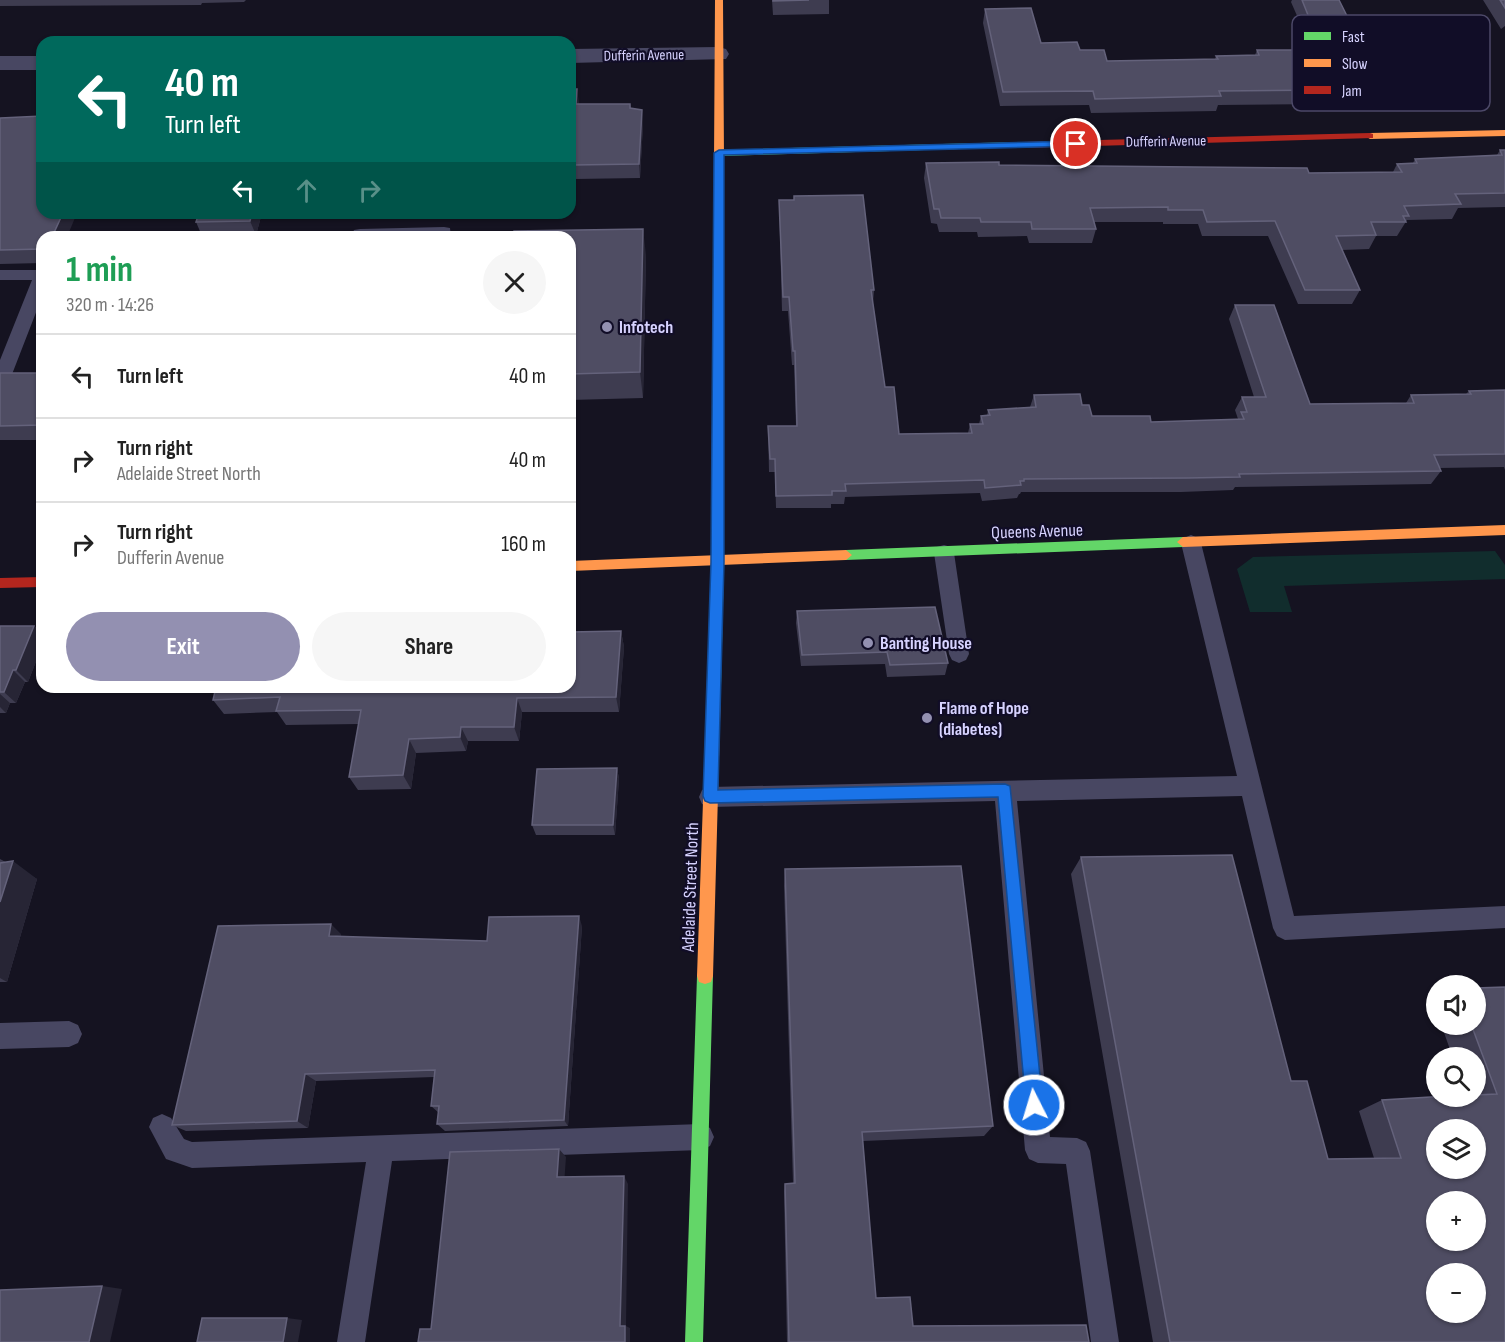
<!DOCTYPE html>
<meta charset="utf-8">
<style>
:root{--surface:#fff;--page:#f6f6f6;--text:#222;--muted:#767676;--line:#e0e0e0;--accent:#9390b1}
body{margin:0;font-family:"Sofia Sans Condensed",sans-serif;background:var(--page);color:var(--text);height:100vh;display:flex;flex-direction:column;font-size:22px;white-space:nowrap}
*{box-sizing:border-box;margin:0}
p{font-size:20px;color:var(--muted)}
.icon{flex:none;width:33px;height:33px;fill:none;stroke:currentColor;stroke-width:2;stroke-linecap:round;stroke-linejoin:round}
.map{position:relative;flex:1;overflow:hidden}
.details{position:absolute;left:36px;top:231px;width:540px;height:462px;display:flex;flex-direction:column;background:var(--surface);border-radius:18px;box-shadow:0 2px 4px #0004}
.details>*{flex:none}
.guide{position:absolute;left:36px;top:36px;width:540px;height:183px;border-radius:18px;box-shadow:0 2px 4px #0004;background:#00695c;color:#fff;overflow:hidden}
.fabs{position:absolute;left:1426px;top:975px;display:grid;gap:12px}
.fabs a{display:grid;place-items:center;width:60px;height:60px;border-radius:50%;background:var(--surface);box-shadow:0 2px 4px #0004;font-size:30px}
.pin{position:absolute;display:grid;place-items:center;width:51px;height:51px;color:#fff;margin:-26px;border:3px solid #fff;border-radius:50%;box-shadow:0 2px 6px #0007}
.me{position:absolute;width:66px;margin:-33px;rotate:355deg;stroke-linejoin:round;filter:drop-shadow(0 0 4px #0008)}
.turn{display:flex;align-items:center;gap:21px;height:126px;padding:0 30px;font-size:27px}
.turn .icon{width:78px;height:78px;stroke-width:2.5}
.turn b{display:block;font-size:42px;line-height:51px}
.lanes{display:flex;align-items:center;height:57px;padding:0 30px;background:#0003;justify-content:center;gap:30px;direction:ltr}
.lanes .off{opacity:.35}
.round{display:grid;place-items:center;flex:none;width:63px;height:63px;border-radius:32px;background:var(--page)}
.overview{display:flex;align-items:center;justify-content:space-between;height:102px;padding:0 30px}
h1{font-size:36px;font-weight:700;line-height:45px;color:#1e9e55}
.primary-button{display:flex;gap:12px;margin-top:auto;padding:12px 30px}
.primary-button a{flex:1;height:69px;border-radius:36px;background:var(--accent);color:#fff;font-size:24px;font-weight:700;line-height:69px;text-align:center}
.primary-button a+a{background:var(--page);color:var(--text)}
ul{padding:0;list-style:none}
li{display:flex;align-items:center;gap:18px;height:84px;padding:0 30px;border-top:2px solid var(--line)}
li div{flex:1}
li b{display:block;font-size:22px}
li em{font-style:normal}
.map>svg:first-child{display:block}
.green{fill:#112d2d}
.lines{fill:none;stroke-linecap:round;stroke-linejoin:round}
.lane{fill:#484762;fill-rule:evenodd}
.street{fill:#484762;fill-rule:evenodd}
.fast{fill:#63d668;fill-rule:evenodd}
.slow{fill:#ff974d;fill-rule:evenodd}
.jam{fill:#b3261e;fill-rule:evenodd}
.wall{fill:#3e3c50}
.shaded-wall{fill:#272535}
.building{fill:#4f4d63;stroke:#64627b;stroke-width:1.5;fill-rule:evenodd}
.route{fill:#1a73e8;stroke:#114b97;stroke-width:1.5}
.poi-dot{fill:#9390b1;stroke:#110d27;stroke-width:2}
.labels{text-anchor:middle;stroke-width:4.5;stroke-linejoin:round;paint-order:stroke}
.far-street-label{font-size:15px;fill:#d7d3ff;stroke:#110d27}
.poi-label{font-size:18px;font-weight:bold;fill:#d7d3ff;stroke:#110d27;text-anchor:start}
.street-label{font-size:18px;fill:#d7d3ff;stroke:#110d27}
.key{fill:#110d27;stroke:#4c4868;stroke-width:1.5}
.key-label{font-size:16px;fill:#d7d3ff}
</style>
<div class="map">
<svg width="1505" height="1342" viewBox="0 0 1505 1342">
<rect width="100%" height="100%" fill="#151321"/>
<path class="green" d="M1495,551L1505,565V579L1284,586L1292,612H1250L1237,569L1253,557Z"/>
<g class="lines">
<path class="lane" d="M444,227L450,228L451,237H351L354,230L360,229Z
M0,270H42V297L9,382L6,386L0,388V360L32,280H0Z
M1191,535L1198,538L1201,543L1294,916L1505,906V928L1285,940L1277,936L1273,928L1242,796L1017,801L1050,1137L1077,1138L1086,1142L1090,1151L1119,1342H1091L1066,1164L1038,1163L1029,1159L1025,1150L995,801L710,807L702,804L699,797L702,790L710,787L1237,776L1181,543L1184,538Z
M944,545L951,547L954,553L969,654L966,660L959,663L952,660L949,654L934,553L937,547Z
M69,1021L78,1025L82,1034L78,1043L69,1047L0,1049V1023Z
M162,1114L171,1118L184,1139L192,1142L701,1124L710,1128L714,1137L710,1146L701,1150L392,1161L365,1342H337L366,1162L192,1168L166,1159L149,1127L153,1118Z"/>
<path class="street" d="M718,47L726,49L729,54L726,59L570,63V49Z
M0,56H42V70H0Z"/>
<path class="fast" d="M1022,142L1025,143V147L719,156L714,153L719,150Z
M719,157L724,160V562L721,685L719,689L714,691L709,689L707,685L712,562L714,160Z
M1183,537L1189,542L1183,547L846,560L840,555L846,550Z
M705,968L711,970L713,976L703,1342H685L697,976L699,970Z"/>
<path class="slow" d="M715,0H723L724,160L719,163L714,160Z
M1505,130V136L1370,139L1365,136L1370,133Z
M1505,525V535L1183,547L1177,542L1183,537Z
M846,550L852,555L846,560L570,571V561Z
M714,679L719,681L721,685L713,976L711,982L705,984L699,982L697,976L707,685L709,681Z"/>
<path class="jam" d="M1370,133L1373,134V138L1022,148L1017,145L1022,142Z
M42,577V587L0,588V578Z"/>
</g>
<path class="wall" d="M0,0H246L244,2L202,3L201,5L0,6Z
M772,0H829V14L773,15Z
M1292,0H1339L1349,20L1342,34H1305L1291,2Z
M1483,0H1505V26L1501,29Z
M985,9L1041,43L1080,50L1107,61L1215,59L1216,56L1255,55L1257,50L1342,84L1336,98H1324L1321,104L1218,105L1216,111L1091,113L1089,105L1000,106L983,23Z
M570,89L579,104H630L631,109L643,124L640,178L575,179L573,163H570Z
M0,118L42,237V263L0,264Z
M1500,150H1505V207L1458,208L1452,219L1407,220L1397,236H1376L1369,249L1342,250L1360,290L1352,304H1298L1268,236H1202L1198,224H1163V222H1094L1096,229L1092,243H1029L1027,236L978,237L977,232H939L937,224L931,223L924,178L926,163L1309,173L1393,172L1397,164L1413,163L1415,159L1497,155Z
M779,200L874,290L873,303L885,387L899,434L968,433L970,424H979L981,416H987L988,410L1030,407L1034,395L1082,405L1092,416L1151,422L1238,419L1235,410L1242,397H1254L1229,319L1235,305L1310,404L1406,403L1411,395L1466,394L1469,391L1505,390V470L1504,467L1439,468L1441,471L1431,484L1235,487L1233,490L1181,492H1021L1020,494H1019L1017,498L982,501L980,493L845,497L844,504H831V508H776L775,472H769L768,426H796L794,365H792L788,311H782Z
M262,213L256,235L202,236L196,222Z
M570,237L646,255L643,398L570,400Z
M0,373H42V440H0Z
M797,611L948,663L945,675L887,677L885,664L801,666L796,623Z
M0,626H34L42,634V646L28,682H25L16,703H10L6,713H0Z
M621,631L624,647L619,712H522L519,741H468L466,751L416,753L411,789L358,790L349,777L359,724L286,725L277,712L224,714L213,700Z
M617,768L619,779L615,835H536L532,825Z
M1081,857L1291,1081L1328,1159L1374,1158L1359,1111L1382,1100L1476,1096V1058H1453L1441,1024H1476L1505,987V1342H1153L1071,874Z
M0,859L37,879L7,982H0Z
M785,869L993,1126L984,1136L863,1141L876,1298L913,1326L1089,1342H787L784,1191L785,1184L793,1183L784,886Z
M582,926L568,1126L445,1131L437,1124L439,1113L431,1106L434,1077L316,1081L308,1128L186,1131L172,1125L341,934L340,937L487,941Z
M1437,1001V1013L1433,1003Z"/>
<path class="shaded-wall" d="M577,89L579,103L578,118L576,104Z
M642,110L643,124L640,178L639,164Z
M63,213H77L67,237H52Z
M252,213H262L256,235L250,221Z
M643,229L646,255L643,398L640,372Z
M34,626L42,634V646L28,682L16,670Z
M621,631L624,647L619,712L616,697Z
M13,670L25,682L16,703L4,692Z
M0,694L10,703L6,713L0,707Z
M517,698L522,712L519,741L514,727Z
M461,727L468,741L466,751L460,737Z
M409,739L416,753L411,789L403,775Z
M617,768L619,779L615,835L613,825Z
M13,861L37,879L7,982L0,978V902Z
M579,916L582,926L568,1126L564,1120Z
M331,924L341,934L339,946L329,936Z
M305,1074L316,1081L308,1128L297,1121Z
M559,1149L566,1157L564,1185L557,1177Z
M624,1176L628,1184L626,1326L630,1328V1342H625L620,1326Z
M102,1286L122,1289L110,1342H89Z
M287,1318L302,1320L298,1342H283Z"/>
<path class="building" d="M773,0H809L773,1Z
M1302,0H1339L1349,20H1310Z
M1500,0H1505V8Z
M1031,8L1041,43L1077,42L1080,50H1104L1107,61L1218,59L1216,56L1259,55L1257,50H1325L1342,84H1325L1327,90L1219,91L1221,96L1095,99L1093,91L1003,92L985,9Z
M570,89H577L576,104H630V108L642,110L639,164L573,165L574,149H570Z
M42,116V213H63L52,237H42V249L0,250V118Z
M1500,150H1505V193L1455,194L1461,204L1404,206L1409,216H1403L1406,222H1371L1376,235L1336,236L1360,290H1305L1275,221L1207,222L1203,210H1168V207L1090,208L1096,229H1032L1031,222H981L980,218H941L939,209H934L926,163L999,162V165L1307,168L1309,173L1402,172L1397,164L1417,163L1415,159L1502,155Z
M863,195L874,290H871L885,387H894L899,434L972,433L970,424H983L981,416L990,415L988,410L1036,407L1034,395L1080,394L1082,405H1089L1092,416H1150L1151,422L1244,419L1241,412H1247L1242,397H1266L1235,305H1274L1310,404L1414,403L1411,395L1471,394L1469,391L1505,390V454L1434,455L1441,471L1239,474L1240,477L1187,478L1024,479V481H1020L1021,485L985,488L984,480L845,484L846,491H832V495L776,496L775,459H770L768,426H797L795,351H793L789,297H783L779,200H794V196Z
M199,213H252L250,221L196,222Z
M643,229L640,372L570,374V237H514V231Z
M0,373H42V387L40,392H42V425L0,426Z
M935,607L948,663L890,665L887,652L802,655L797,611Z
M0,626H34L16,670H13L4,692H0Z
M621,631L616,697L517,698L514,727H461L460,737L409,739L403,775L349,777L361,710L276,711L280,697L213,700L216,687H570V632Z
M617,768L613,825H532L537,769Z
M1232,855L1291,1081H1307L1328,1159L1401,1158L1382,1100L1447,1096H1476V1095L1497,1094L1471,1024H1476V988L1505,987V1342H1170L1081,857ZM1437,1130H1476V1168H1437ZM1437,1202H1476V1240H1437ZM1437,1274H1476V1312H1437Z
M13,861L0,902V863Z
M961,866L993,1126L862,1132L876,1298L910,1297L913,1326L1086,1325L1089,1342H789L785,1184L795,1183L785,869Z
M579,916L564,1120L437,1124L439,1106H431L435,1070L305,1074L297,1121L172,1125L218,926L331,924L329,936L487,941L489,917Z
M559,1149L557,1177L624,1176L620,1326H625V1342H418L420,1329H431L450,1152Z
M102,1286L89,1342H0V1290Z
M202,1318H287L283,1342H197Z"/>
<path class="route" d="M1076,141H1080V146L724,155V562L718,790L1005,784L1010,786L1043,1105L1040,1111L1034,1113L1028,1111L1026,1105L998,797L710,803L705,801L703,796L711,562L714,153L719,150Z"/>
<g class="poi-dot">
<circle cx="607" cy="327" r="6"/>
<circle cx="868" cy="643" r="6"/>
<circle cx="927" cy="718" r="6"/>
</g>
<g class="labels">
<g class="far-street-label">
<text transform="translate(644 55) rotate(-1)" y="5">Dufferin Avenue</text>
<text transform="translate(1166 141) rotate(-1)" y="5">Dufferin Avenue</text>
</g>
<g class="poi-label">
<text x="619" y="333">Infotech</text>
<text x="880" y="649">Banting House</text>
<text x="939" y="714">Flame of Hope<tspan x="939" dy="21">(diabetes)</tspan></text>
</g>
<g class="street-label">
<text transform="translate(1037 531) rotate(-2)" y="6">Queens Avenue</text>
<text transform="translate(690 887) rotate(-88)" y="6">Adelaide Street North</text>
</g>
</g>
<rect x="1292" y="15" width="198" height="96" rx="9" class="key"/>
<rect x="1304" y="32" width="27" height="8" fill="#63d668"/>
<rect x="1304" y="59" width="27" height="8" fill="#ff974d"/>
<rect x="1304" y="86" width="27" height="8" fill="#b3261e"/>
<g class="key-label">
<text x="1342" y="42">Fast</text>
<text x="1342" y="69">Slow</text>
<text x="1342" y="96">Jam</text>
</g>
</svg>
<div class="fabs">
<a><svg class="icon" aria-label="sound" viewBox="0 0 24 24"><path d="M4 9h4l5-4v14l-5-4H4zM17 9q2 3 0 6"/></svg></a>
<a><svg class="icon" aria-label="search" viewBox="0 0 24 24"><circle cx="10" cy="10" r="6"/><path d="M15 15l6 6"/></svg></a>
<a><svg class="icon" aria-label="layers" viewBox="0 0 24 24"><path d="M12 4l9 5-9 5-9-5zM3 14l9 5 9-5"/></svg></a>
<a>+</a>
<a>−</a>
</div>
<div class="pin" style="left:1076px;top:144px;background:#d93025"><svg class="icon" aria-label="arrive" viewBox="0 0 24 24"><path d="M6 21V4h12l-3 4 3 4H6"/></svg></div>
<svg class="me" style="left:1034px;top:1105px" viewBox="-20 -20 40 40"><circle r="17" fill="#1a73e8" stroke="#fff" stroke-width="3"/><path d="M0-11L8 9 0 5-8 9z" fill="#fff"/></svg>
<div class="guide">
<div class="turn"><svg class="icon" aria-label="left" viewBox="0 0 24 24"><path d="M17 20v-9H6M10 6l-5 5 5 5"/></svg><div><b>40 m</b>Turn left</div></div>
<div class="lanes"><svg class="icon" aria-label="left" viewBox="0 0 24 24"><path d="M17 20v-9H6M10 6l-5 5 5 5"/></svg><svg class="icon off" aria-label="ahead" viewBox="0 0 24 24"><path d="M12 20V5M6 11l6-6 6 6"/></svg><svg class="icon off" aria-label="right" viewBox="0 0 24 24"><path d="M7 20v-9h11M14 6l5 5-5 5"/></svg></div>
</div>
<section class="details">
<div class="overview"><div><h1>1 min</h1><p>320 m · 14:26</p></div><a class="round"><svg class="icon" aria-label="close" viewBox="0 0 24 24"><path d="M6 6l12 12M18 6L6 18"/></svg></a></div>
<ul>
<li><svg class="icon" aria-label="left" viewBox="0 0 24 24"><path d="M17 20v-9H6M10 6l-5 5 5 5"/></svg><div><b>Turn left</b></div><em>40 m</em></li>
<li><svg class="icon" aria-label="right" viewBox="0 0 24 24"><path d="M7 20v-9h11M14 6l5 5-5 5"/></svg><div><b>Turn right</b><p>Adelaide Street North</p></div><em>40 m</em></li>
<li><svg class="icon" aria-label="right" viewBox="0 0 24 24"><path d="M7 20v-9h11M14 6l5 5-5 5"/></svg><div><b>Turn right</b><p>Dufferin Avenue</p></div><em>160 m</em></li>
</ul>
<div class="primary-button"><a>Exit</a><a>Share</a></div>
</section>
</div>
